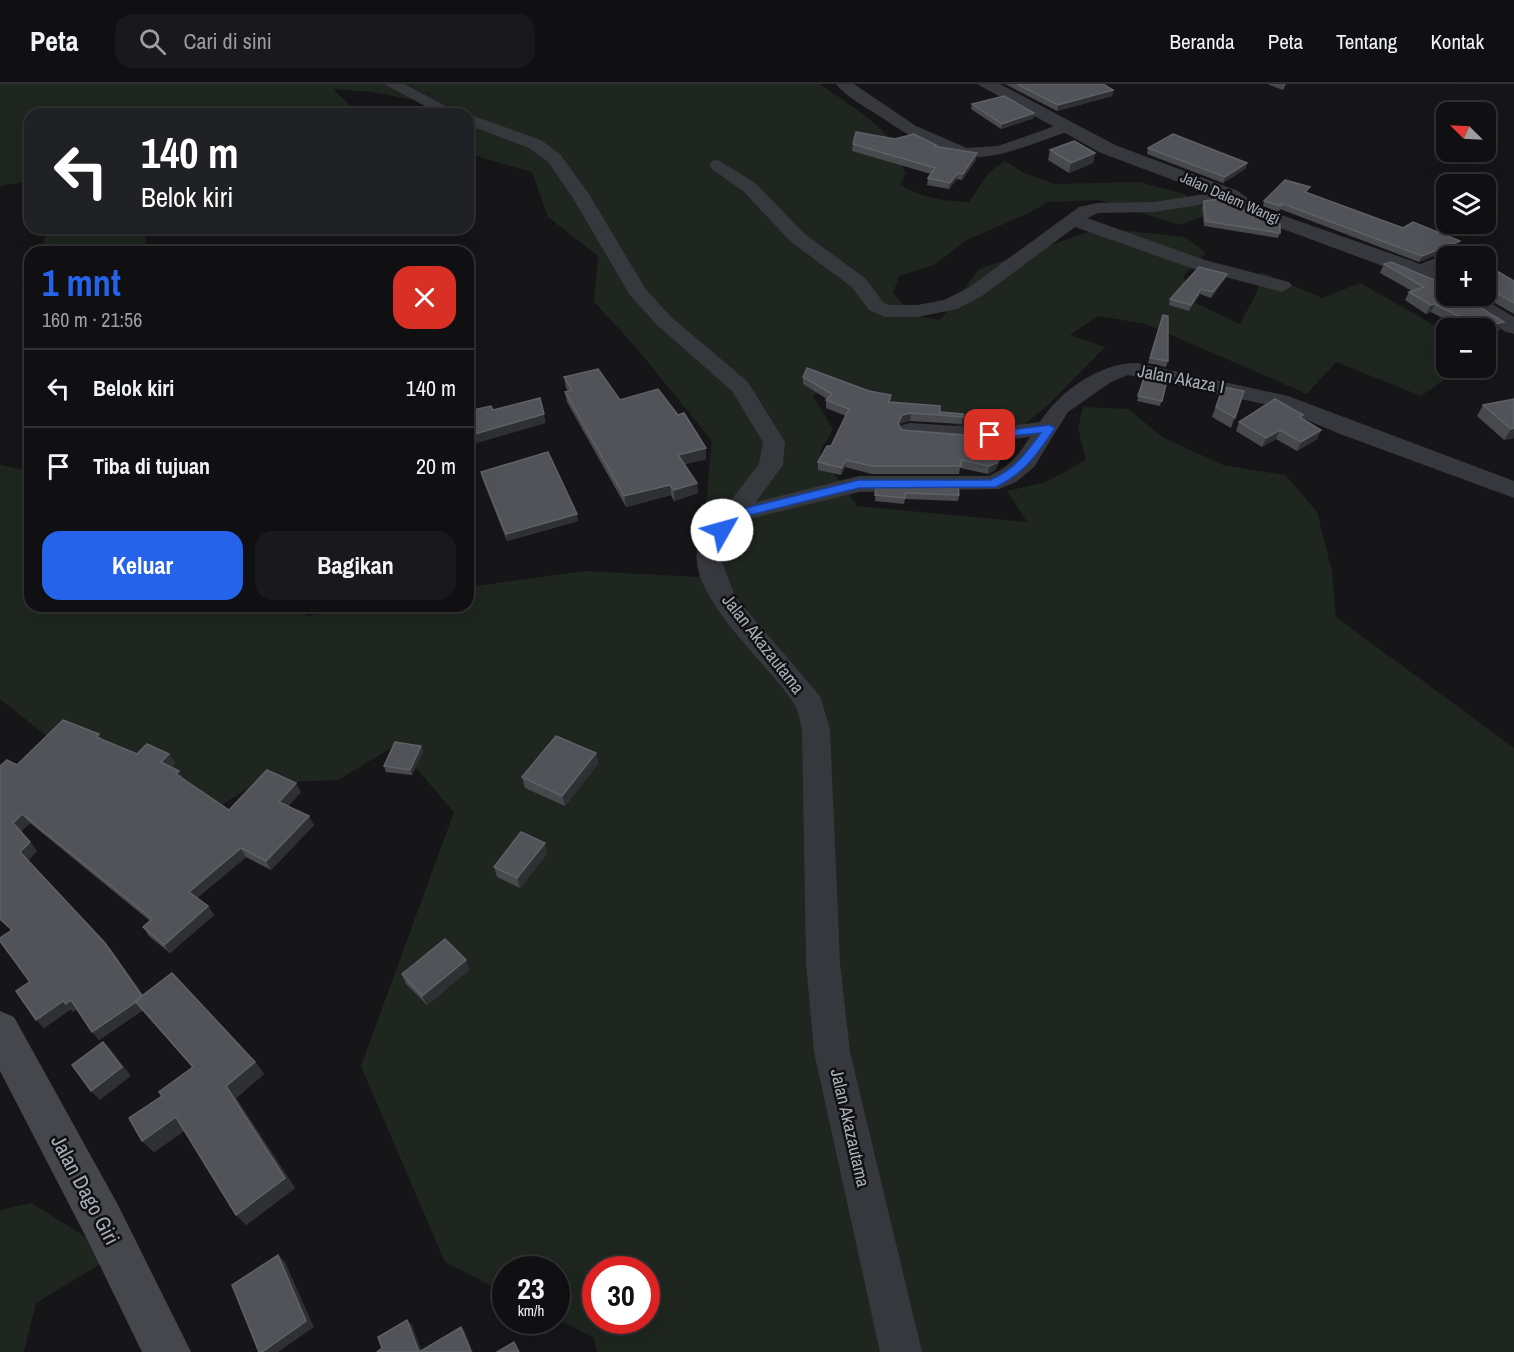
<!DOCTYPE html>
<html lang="id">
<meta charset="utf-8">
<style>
:root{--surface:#101012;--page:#19191b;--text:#f1f3f6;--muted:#9c9d9f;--line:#303032;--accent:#2563eb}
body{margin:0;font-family:"Archivo Narrow",sans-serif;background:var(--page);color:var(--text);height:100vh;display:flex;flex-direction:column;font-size:22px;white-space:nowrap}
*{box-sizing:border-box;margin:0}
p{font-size:20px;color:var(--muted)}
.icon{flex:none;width:33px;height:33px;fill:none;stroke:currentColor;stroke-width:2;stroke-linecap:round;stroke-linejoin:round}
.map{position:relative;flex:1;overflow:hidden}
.drawer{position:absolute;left:24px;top:162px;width:450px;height:366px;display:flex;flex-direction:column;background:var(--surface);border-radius:18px;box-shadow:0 6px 24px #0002,0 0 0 2px var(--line)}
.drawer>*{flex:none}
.guide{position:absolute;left:24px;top:24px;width:450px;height:126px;border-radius:18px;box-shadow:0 6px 24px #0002,0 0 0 2px var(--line);background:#202124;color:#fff;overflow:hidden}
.needle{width:39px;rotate:294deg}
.tools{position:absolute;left:1436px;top:18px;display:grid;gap:12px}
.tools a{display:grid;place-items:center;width:60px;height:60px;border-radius:12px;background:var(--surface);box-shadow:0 6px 24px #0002,0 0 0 2px var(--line);font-size:30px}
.speed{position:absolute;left:492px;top:1172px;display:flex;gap:12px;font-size:30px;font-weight:700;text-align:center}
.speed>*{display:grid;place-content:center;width:78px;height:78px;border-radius:50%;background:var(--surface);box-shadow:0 6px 24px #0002,0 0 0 2px var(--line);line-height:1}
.speed small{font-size:15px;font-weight:400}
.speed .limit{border:9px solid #d22;background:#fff;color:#111}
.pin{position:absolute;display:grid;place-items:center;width:51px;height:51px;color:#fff;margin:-26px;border-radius:12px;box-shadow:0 3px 9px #0006}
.me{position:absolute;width:66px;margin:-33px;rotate:52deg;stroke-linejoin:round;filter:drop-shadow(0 0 4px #0008)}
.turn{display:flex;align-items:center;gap:21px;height:126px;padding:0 18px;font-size:27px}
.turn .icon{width:78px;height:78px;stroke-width:2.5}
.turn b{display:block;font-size:42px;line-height:51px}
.round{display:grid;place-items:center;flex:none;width:63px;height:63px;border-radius:18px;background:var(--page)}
.head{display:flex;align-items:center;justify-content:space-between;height:102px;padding:0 18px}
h1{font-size:36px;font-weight:700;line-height:45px;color:var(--accent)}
.primary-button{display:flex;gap:12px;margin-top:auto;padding:12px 18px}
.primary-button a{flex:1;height:69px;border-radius:18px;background:var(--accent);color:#fff;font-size:24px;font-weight:700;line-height:69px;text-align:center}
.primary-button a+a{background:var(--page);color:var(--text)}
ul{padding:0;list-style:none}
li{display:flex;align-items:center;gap:18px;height:78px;padding:0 18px;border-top:2px solid var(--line)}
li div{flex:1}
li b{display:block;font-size:22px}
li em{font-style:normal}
header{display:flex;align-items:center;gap:36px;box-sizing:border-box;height:84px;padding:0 30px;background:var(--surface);border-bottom:2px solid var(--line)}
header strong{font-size:28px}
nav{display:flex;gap:33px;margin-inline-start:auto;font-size:21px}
.search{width:420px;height:54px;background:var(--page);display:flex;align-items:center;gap:15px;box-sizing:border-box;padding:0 21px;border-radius:18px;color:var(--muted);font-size:22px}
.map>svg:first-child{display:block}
.green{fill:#1e261f;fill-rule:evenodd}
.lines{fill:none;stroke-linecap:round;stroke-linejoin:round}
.minor{fill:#37383d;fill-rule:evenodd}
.tertiary{fill:#37383d;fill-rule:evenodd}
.secondary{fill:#45474d;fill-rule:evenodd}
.wall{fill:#47494d}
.shaded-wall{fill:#2f3033}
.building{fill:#525359;stroke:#5f6168;stroke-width:1.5}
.route{fill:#2563eb;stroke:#184099;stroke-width:1.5}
.labels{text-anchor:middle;stroke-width:5;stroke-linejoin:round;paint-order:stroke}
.far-street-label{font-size:15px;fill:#a8adb8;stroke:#111113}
.street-label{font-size:18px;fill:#a8adb8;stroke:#111113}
.near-street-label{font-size:21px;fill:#a8adb8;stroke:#111113}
</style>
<header>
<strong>Peta</strong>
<div class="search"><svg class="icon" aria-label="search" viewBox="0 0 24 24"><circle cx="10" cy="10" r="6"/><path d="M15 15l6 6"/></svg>Cari di sini</div>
<nav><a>Beranda</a><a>Peta</a><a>Tentang</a><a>Kontak</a></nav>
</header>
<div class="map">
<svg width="1514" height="1268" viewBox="0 0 1514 1268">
<rect width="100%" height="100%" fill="#161618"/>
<path class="green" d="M0,0H820C845,18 875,35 894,60C900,68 899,80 906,89L900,101C923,114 943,117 969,118C984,98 982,91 1005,77L1024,89L1055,100L1139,98L1184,110L1212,129L1180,141L1099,116L1048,118L1029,129L967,156L934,181L899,192L893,209L912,231L940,236L979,185L1101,144L1185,153L1206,169L1184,191L1187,215L1240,240L1257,208L1261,188L1322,214L1360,199L1446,248V284H1461L1421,312L1336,278L1307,310L1146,240L1098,232L1070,251L1105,263L1048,321L1015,348L970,346L831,296L813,312L833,345L820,368L857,422L1027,438L1007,407L1046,398L1086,376L1078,344L1083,323L1128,325L1164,354L1223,381L1285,391L1317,428L1332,487L1336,533L1514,664V1268H597L594,1254L557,1235L556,1185H506L505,1209L445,1178L361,982L454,728L396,661L338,696L255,699L219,723L81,679L0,615V381L30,387V522H290L308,532L361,522H468V503L584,487L699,493L712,357L634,261L594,218L598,172L548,133L532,88L476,72L468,63V30H439L429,19L372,8L333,5L354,25L352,30H30V97L0,102ZM596,1185H646V1236H596Z
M47,144H147L144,168H42Z
M31,1119L115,1171L36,1219L24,1268H0V1126Z"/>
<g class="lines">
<path class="minor" d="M384,0H404L461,30H440Z
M836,0H854L916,42L967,64L998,62L1066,38L1074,43L1072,46C985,77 966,91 884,35C869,25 847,14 836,0Z
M468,30L541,56L560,70L589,110L645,204L670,232L748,298L785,358L783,381L756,418L859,392H988C1008,384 1019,371 1030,353L990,358L910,353L902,351L899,346L902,341L910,339L990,344L1040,338C1060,307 1099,279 1137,279L1288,312L1514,397V414L1340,350L1273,322L1128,291L1111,298L1068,328L1034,383L1016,398L999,405L859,408L741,437L723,461L722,478L736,514L820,612L830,645L840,879L850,968L922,1268H880L814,968L806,879L802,645C800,638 799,629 796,623C775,584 672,502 702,454L759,380L763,358L732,307L656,240L630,211L571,111L548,78L529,64L468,41Z
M718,76L755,99L805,150L866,195L883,218L889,221H917L944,216L968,204L1079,123L1098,119L1154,118L1231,106L1240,111L1237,115L1154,128L1098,129L1087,134L1205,176L1289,198L1292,202L1282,208L1191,184L1075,143L982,212L957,225L917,233H885L869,226L852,203L791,158L743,107L712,85L709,81L712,77Z
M1446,170L1453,172H1446V183L1417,194L1407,188L1410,184Z"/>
<path class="tertiary" d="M977,0H1000L1115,61L1238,107L1259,123L1415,178L1446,193V209L1399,188L1245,131L1224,115L1101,69Z
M1453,212H1479L1514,233V250L1506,248L1456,217Z"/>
<path class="secondary" d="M0,927L14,933L118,1121L191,1268H142L86,1153L0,987Z"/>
</g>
<path class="wall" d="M1005,0H1103L1113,6L1112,12L1057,27Z
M1267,0H1286L1283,6Z
M972,20L1034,29V34L1001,45L971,25Z
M895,55L936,61V62L976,76L962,96L957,95L949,105L927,101L928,94L931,90L852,67L853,60Z
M1148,64L1247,79L1245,85L1223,99L1147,70Z
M1050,66L1095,69L1093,79L1069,89L1048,76Z
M1308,109L1403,144L1457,162L1419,178L1280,125L1279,128L1263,122L1264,117Z
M1204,117L1246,128L1280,149L1278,154L1204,142L1202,123Z
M1446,178V192L1440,188L1444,179Z
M1384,180L1446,212L1504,238L1499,246L1485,244H1462L1431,228L1426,230L1405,216L1409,208L1412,207L1380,189Z
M1485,180L1514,197V230L1483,212H1485Z
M1227,190L1225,195L1211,214L1200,210L1189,227L1169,221L1170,215Z
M1163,231L1168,277L1166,283L1148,279Z
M1145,291L1167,296L1160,322L1137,317Z
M564,293L620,316L706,375L685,380L698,409L674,417L671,411L626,423L567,318L565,308L568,307L566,304Z
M803,293L890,318L963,333L962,340L910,337L901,339L900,342L902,346L964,354L1003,372L995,386L988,390L960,384L959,390H872L845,383L841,391L818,386V378L831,362L846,332L826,324V316L827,315L803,300Z
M1223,303L1244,307L1231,344L1212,333Z
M1514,315V354L1504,356L1477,332L1483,321Z
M1303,331L1302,334L1321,346L1317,355L1297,367L1276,355L1262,363L1236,347L1239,338Z
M481,388L578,437L507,457L482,394Z
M876,404L959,411L958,417L905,415L904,420L875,417Z
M103,656L137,670H169L175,679L171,683L185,696L229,726L301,708L288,722L314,741L271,786L246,773L197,814L208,822L214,831L170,869L149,852L143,843L150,837L30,739L21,747L37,767L28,777L112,867L143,911L255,978L264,990L236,1014L295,1104L246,1141L184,1047L154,1068L142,1057L162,1012L193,983L143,926L99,956L77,925L73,928L71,925L44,944L12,847L17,681Z
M421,662L423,667L412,691L386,688L384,682Z
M596,669L598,680L565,722L525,704L522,693Z
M547,770L520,804L497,793L494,783Z
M469,886L427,921L406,900L402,890Z"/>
<path class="shaded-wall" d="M1113,6L1112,12L1057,27L1058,21Z
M1034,29V34L1001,45L1002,40Z
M977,69L976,76L962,96L963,90Z
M1095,69L1093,79L1069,89L1071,79Z
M1247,79L1245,85L1223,99L1225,93Z
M958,89L957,95L949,105L950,99Z
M1460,157L1457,162L1419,178L1422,172Z
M1495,167L1490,175L1485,179V174Z
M1227,190L1225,195L1211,214L1213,208Z
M1201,205L1200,210L1189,227L1191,221Z
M1435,220L1431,228L1426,230L1431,221Z
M1504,238L1499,246L1485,251V244Z
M911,329L910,337L901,339L897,347L898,340L902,331Z
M544,330L546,339L470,361L468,352Z
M1514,344V354L1504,356L1511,345Z
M1280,346L1276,355L1262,363L1266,354Z
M1321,346L1317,355L1297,367L1301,358Z
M706,364V375L679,382L678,371Z
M1004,364L1003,372L995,386L988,390L989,382Z
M846,376L845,383L841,391L842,384Z
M697,399L698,409L674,417V406Z
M670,401L671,411L626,423L624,412Z
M577,430L578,437L507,457L506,450Z
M99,650L105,659L96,653Z
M421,662L423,667L412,691L410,686Z
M596,669L598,680L565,722L562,712Z
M169,670L175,679L167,687L161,678Z
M179,687L185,696L176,690Z
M296,699L301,708L284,727L279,718Z
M22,730L30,739L21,747L13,739Z
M309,732L314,741L271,786L266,777Z
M30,758L37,767L28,777L20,768Z
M545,759L547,770L520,804L517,794Z
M241,764L246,773L195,816L189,808Z
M208,822L214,831L170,869L164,861Z
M105,859L112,867L150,921L99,956L92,948Z
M466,876L469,886L427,921L422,912Z
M71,916L79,924L73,928L71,925L44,944L36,936L63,917Z
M103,958L112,967L131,992L100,1016L91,1007Z
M255,978L264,990L236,1014L295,1104L246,1141L236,1131L226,1002Z
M176,1033L187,1045L154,1068L142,1057Z
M278,1171L285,1178L314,1243L278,1268H262Z
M407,1236L412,1241L422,1268H419Z
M461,1243L465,1248L473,1268H471Z"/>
<path class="building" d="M1017,0H1103L1113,6L1058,21Z
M1004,12L1034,29L1002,40L972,20Z
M856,48L895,55L914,50L936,61L933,62L977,69L963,90L958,89L950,99L928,94L935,84L853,60Z
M1173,50L1247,79L1225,93L1148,64Z
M1074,57L1095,69L1071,79L1050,66Z
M1285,96L1310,103L1305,108L1403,144L1413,138L1460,157L1422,172L1281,119V122L1264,117Z
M1227,114L1246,128L1280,140V149L1206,137L1204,117Z
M1483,162L1495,167L1485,174V172H1452V166H1470Z
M1391,178L1446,201V212H1461L1504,238L1482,244L1435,220L1431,221L1409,208L1424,203L1384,180Z
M1485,180L1514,197V219L1485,202Z
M1199,183L1227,190L1213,208L1201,205L1191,221L1170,215Z
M1163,231L1168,232V277L1150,274Z
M807,284L869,307L891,311L889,318L940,322V328L963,330V333L911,329L902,331L898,340L902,346L964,351V354L1004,364L997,379L989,382L961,376V382H872L846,376L842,384L818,378L827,362H831L849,325L826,316L832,310L803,293Z
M598,285L620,316L658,305L678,331L684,329L706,364L678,371L697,399L674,406L670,401L624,412L565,308L572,306L564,293Z
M1145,291L1167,296L1162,317L1138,312Z
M1223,303L1244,307L1235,334L1216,323Z
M540,314L544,330L468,352V327L491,322L493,326Z
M1275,315L1303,331L1299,333L1321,346L1301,358L1280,346L1266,354L1239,338Z
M1514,315V344L1511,345L1483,321Z
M548,368L577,430L506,450L481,388Z
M958,402L959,411L905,409V414L875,411L876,404Z
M63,636L99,650L96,653L137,670L147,660L169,670L161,678L179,687L176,690L229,726L267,686L296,699L279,718L309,732L266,777L241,764L189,808L208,822L164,861L143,843L152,835L22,730L13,739L30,758L20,768L105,859L142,912L136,918L92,948L71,916L66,920L63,917L36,936L16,907L30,898L0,857V854L12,846L0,835V682L7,676L17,681Z
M556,652L596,669L562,712L522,693Z
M395,658L421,662L410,686L384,682Z
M521,748L545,759L517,794L494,783Z
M445,855L466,876L422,912L402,890Z
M172,889L255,978L226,1002L285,1094L236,1131L176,1033L142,1057L129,1034L162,1012L159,1008L193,983L135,917Z
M103,958L122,983L91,1007L72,981Z
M278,1171L306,1237L262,1268H259L232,1201Z
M407,1236L419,1268H377L382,1264L378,1253Z
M461,1243L471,1268H419Z
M514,1258L519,1268H497Z"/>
<path class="route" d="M1049,341L1055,344C1038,369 1024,390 996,403L859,404L738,434L726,448L722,449L716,446L730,428L859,396H990C1014,386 1026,369 1041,349L990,354L985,351L986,349Z"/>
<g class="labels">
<g class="far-street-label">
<text transform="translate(1230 114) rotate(24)" y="5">Jalan Dalem Wangi</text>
</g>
<g class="street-label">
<text transform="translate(1181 295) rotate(11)" y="6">Jalan Akaza I</text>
<text transform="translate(763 560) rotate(52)" y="6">Jalan Akazautama</text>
<text transform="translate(850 1044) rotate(77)" y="6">Jalan Akazautama</text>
</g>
<g class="near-street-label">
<text transform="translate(85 1106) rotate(62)" y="7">Jalan Dago Giri</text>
</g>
</g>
</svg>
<div class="tools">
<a><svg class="needle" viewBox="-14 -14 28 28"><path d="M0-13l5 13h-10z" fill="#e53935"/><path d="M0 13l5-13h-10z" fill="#9c9d9f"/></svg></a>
<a><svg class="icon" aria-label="layers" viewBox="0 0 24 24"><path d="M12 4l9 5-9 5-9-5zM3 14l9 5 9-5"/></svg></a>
<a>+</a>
<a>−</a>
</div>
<div class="speed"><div>23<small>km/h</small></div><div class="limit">30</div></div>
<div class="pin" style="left:990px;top:351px;background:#d93025"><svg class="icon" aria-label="arrive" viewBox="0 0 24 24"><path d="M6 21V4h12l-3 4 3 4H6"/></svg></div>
<svg class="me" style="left:722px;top:446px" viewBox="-20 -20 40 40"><circle r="19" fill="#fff"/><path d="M0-13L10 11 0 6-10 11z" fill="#2563eb"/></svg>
<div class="guide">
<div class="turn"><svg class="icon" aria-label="left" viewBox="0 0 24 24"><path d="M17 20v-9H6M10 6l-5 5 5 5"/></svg><div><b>140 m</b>Belok kiri</div></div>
</div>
<section class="drawer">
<div class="head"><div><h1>1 mnt</h1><p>160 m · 21:56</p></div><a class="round" style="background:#d93025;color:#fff"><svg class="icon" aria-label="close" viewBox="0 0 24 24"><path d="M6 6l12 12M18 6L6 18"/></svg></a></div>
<ul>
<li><svg class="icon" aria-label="left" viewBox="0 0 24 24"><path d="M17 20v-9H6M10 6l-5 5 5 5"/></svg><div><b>Belok kiri</b></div><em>140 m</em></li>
<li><svg class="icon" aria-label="arrive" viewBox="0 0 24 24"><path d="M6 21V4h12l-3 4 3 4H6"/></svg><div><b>Tiba di tujuan</b></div><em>20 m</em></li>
</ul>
<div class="primary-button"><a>Keluar</a><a>Bagikan</a></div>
</section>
</div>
